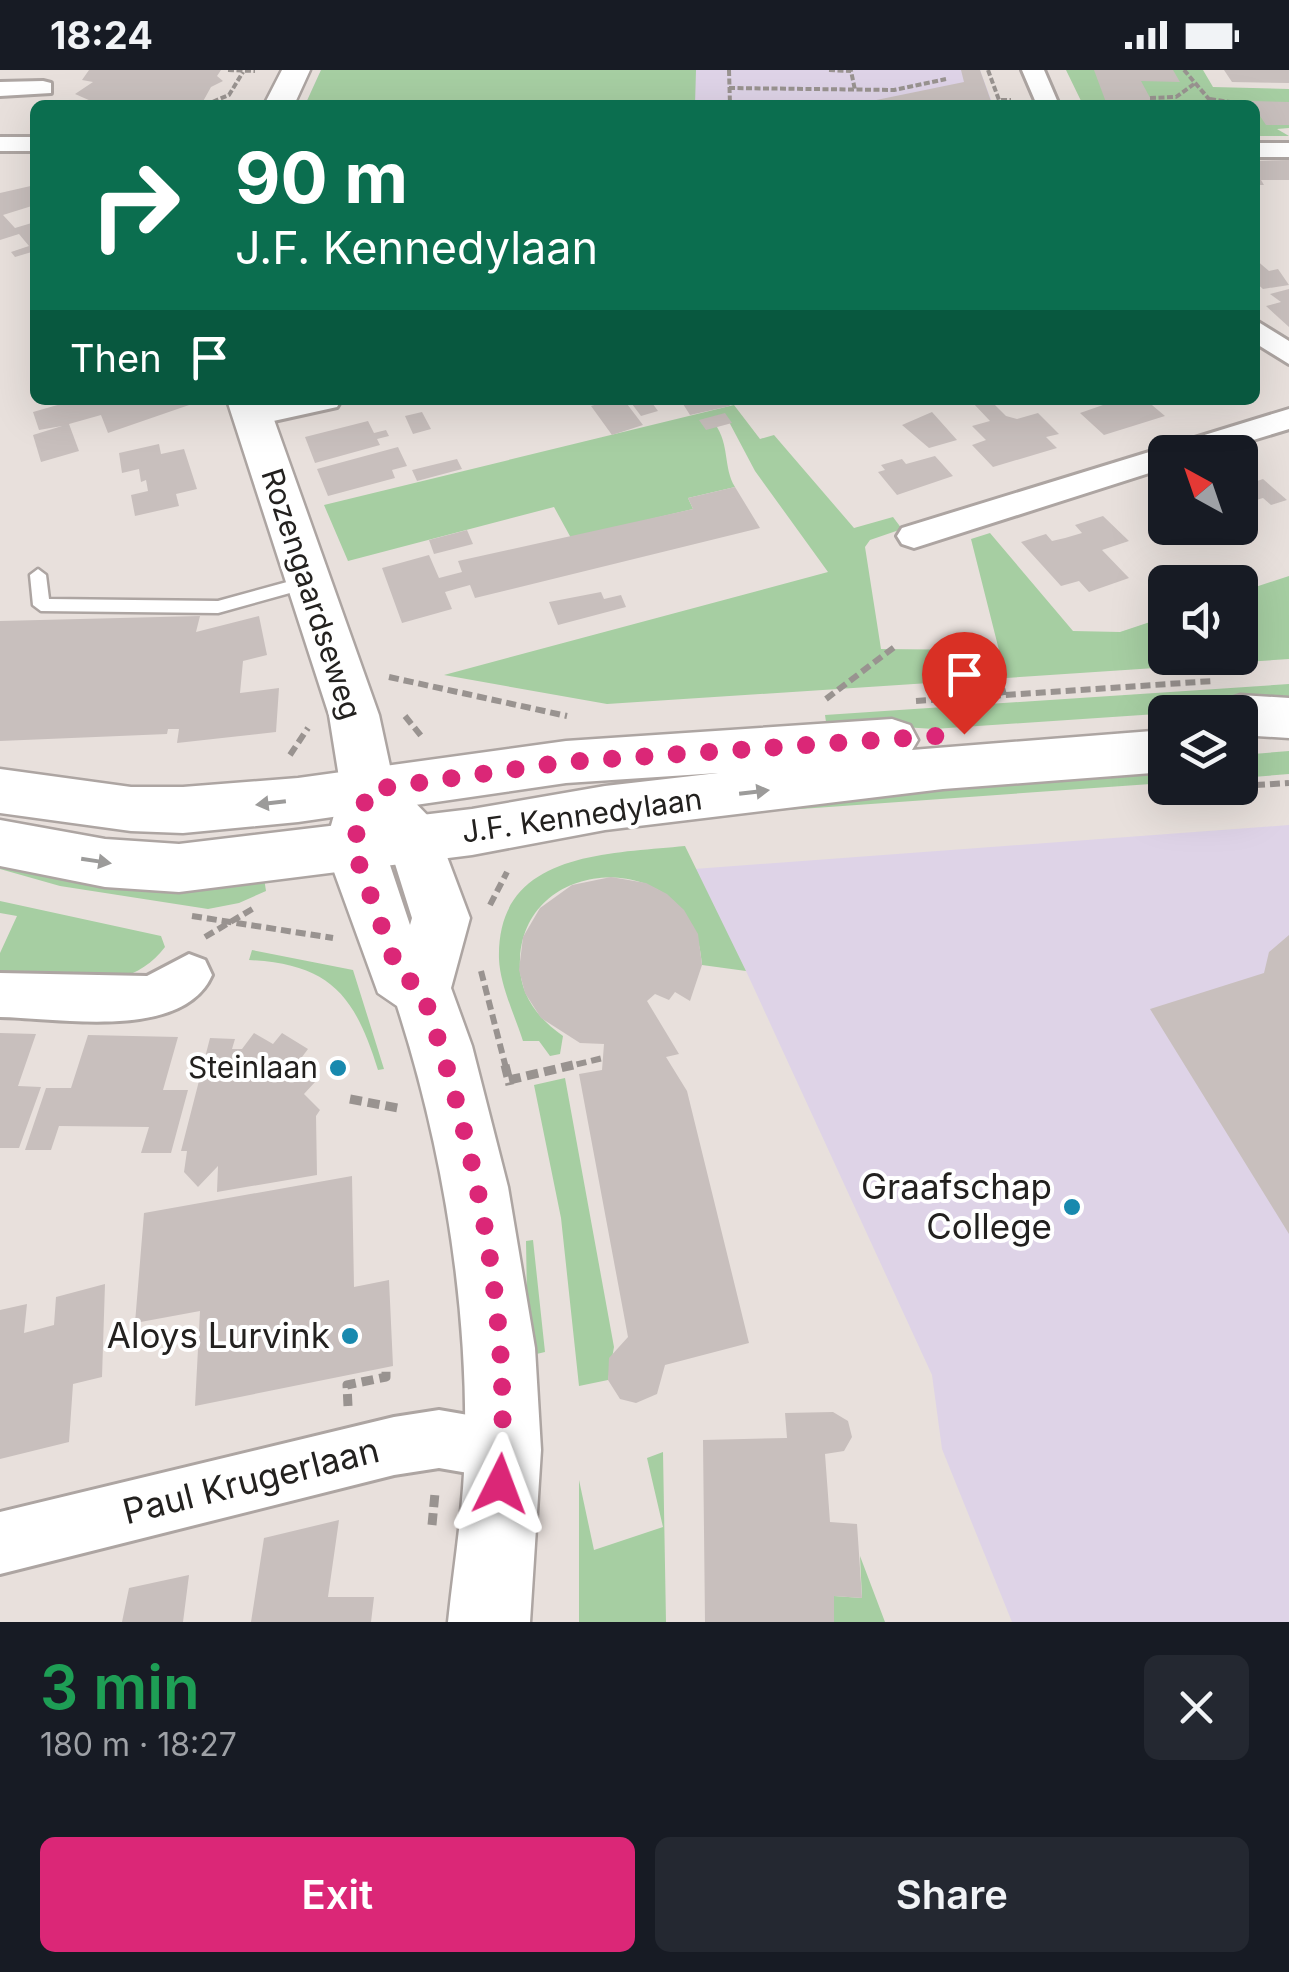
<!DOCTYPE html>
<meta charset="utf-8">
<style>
:root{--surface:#171b24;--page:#242831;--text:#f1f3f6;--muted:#9ea1a6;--accent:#db2777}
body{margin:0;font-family:Inter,sans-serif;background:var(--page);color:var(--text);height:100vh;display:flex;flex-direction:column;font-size:38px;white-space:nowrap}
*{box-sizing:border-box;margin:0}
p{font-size:32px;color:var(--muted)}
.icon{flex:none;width:55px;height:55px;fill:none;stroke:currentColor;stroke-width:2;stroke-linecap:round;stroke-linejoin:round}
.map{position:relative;height:1552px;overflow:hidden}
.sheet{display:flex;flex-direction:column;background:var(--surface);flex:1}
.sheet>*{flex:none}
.hud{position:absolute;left:30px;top:30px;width:1230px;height:305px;border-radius:15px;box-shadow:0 10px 40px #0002;background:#0b6e4f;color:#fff;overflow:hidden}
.needle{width:65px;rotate:320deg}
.tools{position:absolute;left:1148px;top:365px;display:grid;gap:20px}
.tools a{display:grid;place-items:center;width:110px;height:110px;border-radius:15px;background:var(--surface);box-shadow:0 10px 40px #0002;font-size:50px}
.pin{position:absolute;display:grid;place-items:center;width:85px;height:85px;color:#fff;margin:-102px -42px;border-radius:50% 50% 50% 0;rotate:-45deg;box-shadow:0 0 10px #0007}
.pin .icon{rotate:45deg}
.me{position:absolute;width:110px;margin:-55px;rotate:3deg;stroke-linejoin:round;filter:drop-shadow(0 0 8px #0008)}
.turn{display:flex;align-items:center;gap:35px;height:210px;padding:0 40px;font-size:45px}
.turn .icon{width:130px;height:130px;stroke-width:2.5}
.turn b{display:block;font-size:70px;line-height:85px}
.then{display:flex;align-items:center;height:95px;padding:0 40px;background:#0003;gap:20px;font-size:38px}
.round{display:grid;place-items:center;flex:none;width:105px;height:105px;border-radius:15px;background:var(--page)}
.head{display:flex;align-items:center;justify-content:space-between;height:170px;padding:0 40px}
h1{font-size:60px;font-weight:600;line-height:75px;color:#1e9e55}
.button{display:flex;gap:20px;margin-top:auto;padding:20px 40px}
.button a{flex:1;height:115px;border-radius:15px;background:var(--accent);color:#fff;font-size:40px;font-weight:600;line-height:115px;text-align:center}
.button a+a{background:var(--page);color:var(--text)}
.status{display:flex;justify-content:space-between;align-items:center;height:70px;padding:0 50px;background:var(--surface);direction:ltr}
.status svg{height:28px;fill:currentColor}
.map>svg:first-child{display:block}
.education{fill:#ded3e7}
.green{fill:#a6cea2}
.building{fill:#c8bfbd}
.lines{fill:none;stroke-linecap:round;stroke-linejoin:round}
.lane-casing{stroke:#ada5a2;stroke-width:5}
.street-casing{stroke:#ada5a2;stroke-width:6}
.secondary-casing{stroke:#ada5a2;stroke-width:5}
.primary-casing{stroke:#ada5a2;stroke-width:5}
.path-far2{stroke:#999390;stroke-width:4;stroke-dasharray:6 2.5;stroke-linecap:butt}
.path-far1{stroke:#999390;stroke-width:6;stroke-dasharray:10 5;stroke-linecap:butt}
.path{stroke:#999390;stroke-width:9;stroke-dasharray:12 6;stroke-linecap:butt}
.lane{fill:#fff;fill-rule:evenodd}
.street{fill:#fff;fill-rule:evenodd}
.secondary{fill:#fff;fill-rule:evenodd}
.primary{fill:#fff;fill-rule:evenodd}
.oneway{fill:#9c9b9a}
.route{stroke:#db2777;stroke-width:18;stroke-dasharray:0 32.4}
.poi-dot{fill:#1889ae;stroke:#fff;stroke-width:4}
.labels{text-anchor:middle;stroke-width:8;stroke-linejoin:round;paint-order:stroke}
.street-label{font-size:30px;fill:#23211f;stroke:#fff}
.poi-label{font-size:30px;fill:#23211f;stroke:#fff;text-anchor:end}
.near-poi-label{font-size:35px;fill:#23211f;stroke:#fff;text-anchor:end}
.near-street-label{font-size:35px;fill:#23211f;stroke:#fff}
</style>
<div class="status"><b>18:24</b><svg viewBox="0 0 49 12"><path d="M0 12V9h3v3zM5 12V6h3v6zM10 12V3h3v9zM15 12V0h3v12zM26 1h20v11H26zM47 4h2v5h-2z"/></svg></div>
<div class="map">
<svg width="1289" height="1552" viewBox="0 0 1289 1552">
<rect width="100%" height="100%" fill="#e8e0dc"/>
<path class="education" d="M321,0H980L992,32L1026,35H305Z
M1289,755V1552H1012L942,1379L932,1305L746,901L694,799Z"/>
<path class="green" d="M321,0H696L695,35H305Z
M1066,0H1203L1213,17L1289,19V58L1277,59L1289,66H1255V35H1083Z
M734,335L760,369L774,365L854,458L893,447L902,459L870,470L865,477L881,579L985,580L990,609L607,634L444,605L828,502L755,401L728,350L715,354C730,375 723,397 735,417L688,428L693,439L571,468L554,437L348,491L324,435Z
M990,463L1073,561L1120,562L1165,547V588H1240V522L1289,506V589L1006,608L971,469Z
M1289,614V635L934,659L826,652L825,645Z
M1289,681V704L1240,708V685Z
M1165,690V713L646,750Z
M685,776L746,901L702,895C696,778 525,781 520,889C518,923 536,947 563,966L560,984L550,986L539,971H523C515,946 500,915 499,889C496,782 606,784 685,776Z
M0,787L263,801L266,821L239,833L208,839L60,816L0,799Z
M0,831L161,866L165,877C128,927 55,913 0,914V883L17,846L0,843Z
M252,880L353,900L384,999L378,1000C355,926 331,894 249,890Z
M565,1008L614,1277L608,1310L579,1316L561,1148L534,1015Z
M533,1170L545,1282L528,1286L526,1171Z
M663,1382L666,1552H579V1410L594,1480L663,1457L647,1388Z
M860,1486L885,1552H834V1526L862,1528Z"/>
<path class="building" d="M89,0H221L217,6L223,11L211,17L201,35H89L91,31L75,24L93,12L82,10Z
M961,0H980L992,34L852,35L964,12Z
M1094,0H1173L1180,12L1141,11L1154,35H1107Z
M1224,0H1289V13L1232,12Z
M1250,31L1289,32V55H1266Z
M1289,90V110H1261L1264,115H1255V91Z
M35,115V135L3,145L15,158L35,152V181L15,187L11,182L29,176L19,164L0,170V123Z
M1255,189L1269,201L1278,199L1289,215L1263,219L1255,212Z
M1289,219V257L1266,236L1281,232L1270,224Z
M75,330H190L192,334L108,363L101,345L69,354L79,381L41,392L33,365L62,356L39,360L33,342Z
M611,330H624L643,355L612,365L591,336Z
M629,330H650L658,341L641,346Z
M699,330H726L730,336L690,345L683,334Z
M990,330L1006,346L1017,349L1038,343L1059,364L1046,367L1057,378L993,397L972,375L986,370L972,356L990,351L973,333Z
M1097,330H1146L1165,346L1104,365L1080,343L1103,335Z
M422,342L431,359L413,364L405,346Z
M932,342L957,370L929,378L902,355Z
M725,343L732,353L706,360L699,350Z
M368,351L374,363L386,360L389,366L377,369L380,375L315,393L305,367Z
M159,374L161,384L184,379L197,419L176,424L179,436L135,446L131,425L148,421L146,410L141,412L139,399L122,403L119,383Z
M398,377L407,396L392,400L395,408L328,426L317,399Z
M935,386L953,406L897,425L878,402L885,400L881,395L902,389L906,394Z
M457,389L462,399L417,411L412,400Z
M1240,407L1248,414L1263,409L1287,430L1271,435L1263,428L1240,435Z
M735,417L760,458L475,528L470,515L445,522L452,539L402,553L382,498L429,485L439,508L462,502L458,491L693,439L688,428Z
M1165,442V458H1240V445L1253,456L1209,471L1202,464L1175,474L1148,447Z
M1103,446L1129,471L1102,480L1129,508L1089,522L1079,511L1061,516L1021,472L1046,464L1052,471L1065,468L1082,463L1075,455Z
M467,460L473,474L434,484L429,470Z
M601,522L604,529L621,525L626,537L558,555L549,532Z
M200,546L196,562L259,546L267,585L243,591L240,623L279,618L276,662L177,673L179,659H168L167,664L0,671V551Z
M611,807L646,813L667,824L684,840L698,864L702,895L690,931L675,922L669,930L655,924L647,931L679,984L666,987L687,1021L749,1273L665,1295L657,1324L636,1333L620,1329L608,1310L609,1288L628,1267L579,1004L602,1000L604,974L580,973L541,948L525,923L519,900L523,867L540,838L572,815Z
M1289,865V1164L1150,939L1264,903L1269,882Z
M0,963L36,964L18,1016L41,1017L19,1078H0Z
M254,963L273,974L282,963L308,979L296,995L315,1012L304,1024L320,1040L316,1046L317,1105L217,1122L218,1096L198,1117L184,1102L187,1081H181L210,968L235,969L232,979H242Z
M88,965L178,967L163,1020H188L171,1083H141L149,1057L59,1056L51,1080H25L46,1018H71Z
M352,1106L354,1217L389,1210L393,1296L195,1336L200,1241L135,1253L144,1143Z
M105,1214L102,1307L73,1314L69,1372L0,1389V1240L27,1234L24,1263L54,1255L56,1227Z
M833,1342L848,1351L852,1367L844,1381L825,1384L830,1452L857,1454L862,1528L834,1526V1552H705L703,1370L787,1368L785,1343Z
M339,1450L328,1527H374L371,1552H251L264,1468Z
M189,1505L183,1552H122L129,1518Z"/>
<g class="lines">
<g class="lane-casing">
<path id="lane" d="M38,499L46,505L49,529L218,531L309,506L317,512L315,516L218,543L41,541L33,535L30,505Z"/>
</g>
<g class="street-casing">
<path id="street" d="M1022,0H1044L1059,35H1037Z
M43,11L51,13V23L0,26V12Z
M0,67H35V81H0Z
M1255,73H1289V87H1255Z
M1255,250L1289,271V294L1255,273Z
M281,330H341L337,337L251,356L236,346L240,339Z
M1289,339V359L1214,382H1165V398L914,478L902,474L897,466L902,458Z
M189,884L205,890L212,905C183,971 60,948 0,947V903L147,906Z
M439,1340L503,1351L524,1359L532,1380L524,1401L503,1409L439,1398L394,1405L0,1504V1442L394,1347Z"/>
</g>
<g class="secondary-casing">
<path id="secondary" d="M282,0H310L294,35H264Z
M227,330H267L379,645L393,710L434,752L470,848L451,918L472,976L508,1117L535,1278L541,1380L530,1552H448C454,1494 464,1436 465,1378C468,1231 442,1075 397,936L378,923L325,777L341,720L329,645ZM382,771L391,781L412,848L410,855Z"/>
</g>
<g class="primary-casing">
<path id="primary" d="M1240,625L1289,628V668L1240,665V642H1216L1222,631Z
M892,649L910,655L918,670L912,680L1165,660V702L943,719L605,760L472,785L179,822L105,817L0,796V750L105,769L179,774L472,739L605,716L718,703L566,713L298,752L183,763L131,761L0,743V699L131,717H183L298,708L566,671Z"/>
</g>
<path class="path-far2" d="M228,0L255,1
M729,0L730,35
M829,0L851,1L855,20
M988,0L999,30H1011
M1184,0L1214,35
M729,18L894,20L946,9
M1150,28L1176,27L1194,14
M1210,29L1249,35
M205,35L229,25L243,2"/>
<path class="path-far1" d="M990,575L1004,625
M389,607L567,646
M826,629L897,575
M916,631L1213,611
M405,646L422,667
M290,685L308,658
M1240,716L1289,713
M1180,721L1227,718
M490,835L507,802
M192,846L333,868
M205,867L254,838
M481,901L506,998
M562,998L603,988"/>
<path class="path" d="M505,995L510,1015
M509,1010L573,995
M350,1029L403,1039
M348,1336L347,1315L386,1307V1297
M432,1455L435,1423"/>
<use href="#lane" class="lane"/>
<use href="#street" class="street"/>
<use href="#secondary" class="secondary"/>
<use href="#primary" class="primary"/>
</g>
<defs><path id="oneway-solid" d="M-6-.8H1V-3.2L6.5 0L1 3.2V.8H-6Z" transform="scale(2.5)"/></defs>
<g class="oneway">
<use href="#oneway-solid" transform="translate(754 722) rotate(-7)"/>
<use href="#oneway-solid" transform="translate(271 733) rotate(173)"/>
<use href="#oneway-solid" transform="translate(96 791) rotate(9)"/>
</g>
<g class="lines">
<path class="route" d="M500,1414C513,1249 475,1073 421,918L399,904L353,777L368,720L566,692L964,664"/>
</g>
<g class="poi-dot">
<circle cx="338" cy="998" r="10"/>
<circle cx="1072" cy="1137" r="10"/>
<circle cx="350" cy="1266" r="10"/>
</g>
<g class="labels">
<g class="street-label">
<text transform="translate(311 524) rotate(72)" y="10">Rozengaardseweg</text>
<text transform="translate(582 746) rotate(-8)" y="10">J.F. Kennedylaan</text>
</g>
<g class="poi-label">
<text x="318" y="1008">Steinlaan</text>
</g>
<g class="near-poi-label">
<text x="1052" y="1129">Graafschap<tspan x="1052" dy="40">College</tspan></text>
<text x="330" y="1278">Aloys Lurvink</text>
</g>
<g class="near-street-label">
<text transform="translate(251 1411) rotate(-14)" y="12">Paul Krugerlaan</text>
</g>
</g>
</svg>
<div class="tools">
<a><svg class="needle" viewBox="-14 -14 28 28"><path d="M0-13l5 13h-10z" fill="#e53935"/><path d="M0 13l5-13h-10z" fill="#9ea1a6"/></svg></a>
<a><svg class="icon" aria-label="sound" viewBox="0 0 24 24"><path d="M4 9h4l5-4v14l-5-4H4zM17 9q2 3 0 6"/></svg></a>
<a><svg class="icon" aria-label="layers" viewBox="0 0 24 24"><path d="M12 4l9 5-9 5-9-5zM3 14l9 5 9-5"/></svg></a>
</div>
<div class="pin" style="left:964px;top:664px;background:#d93025"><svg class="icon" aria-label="arrive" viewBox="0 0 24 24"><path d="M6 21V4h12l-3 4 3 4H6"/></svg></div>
<svg class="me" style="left:500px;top:1414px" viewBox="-20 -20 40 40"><path d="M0-17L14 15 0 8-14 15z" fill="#db2777" stroke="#fff" stroke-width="4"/></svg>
<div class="hud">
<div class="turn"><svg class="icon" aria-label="right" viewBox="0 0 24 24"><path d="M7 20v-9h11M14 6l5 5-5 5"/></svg><div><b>90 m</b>J.F. Kennedylaan</div></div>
<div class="then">Then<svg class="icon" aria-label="arrive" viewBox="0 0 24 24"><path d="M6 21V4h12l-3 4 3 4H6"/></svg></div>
</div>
</div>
<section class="sheet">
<div class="head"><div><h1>3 min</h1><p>180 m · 18:27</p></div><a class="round"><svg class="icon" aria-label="close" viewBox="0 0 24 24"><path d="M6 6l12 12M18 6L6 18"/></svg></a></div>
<div class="button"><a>Exit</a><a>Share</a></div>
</section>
